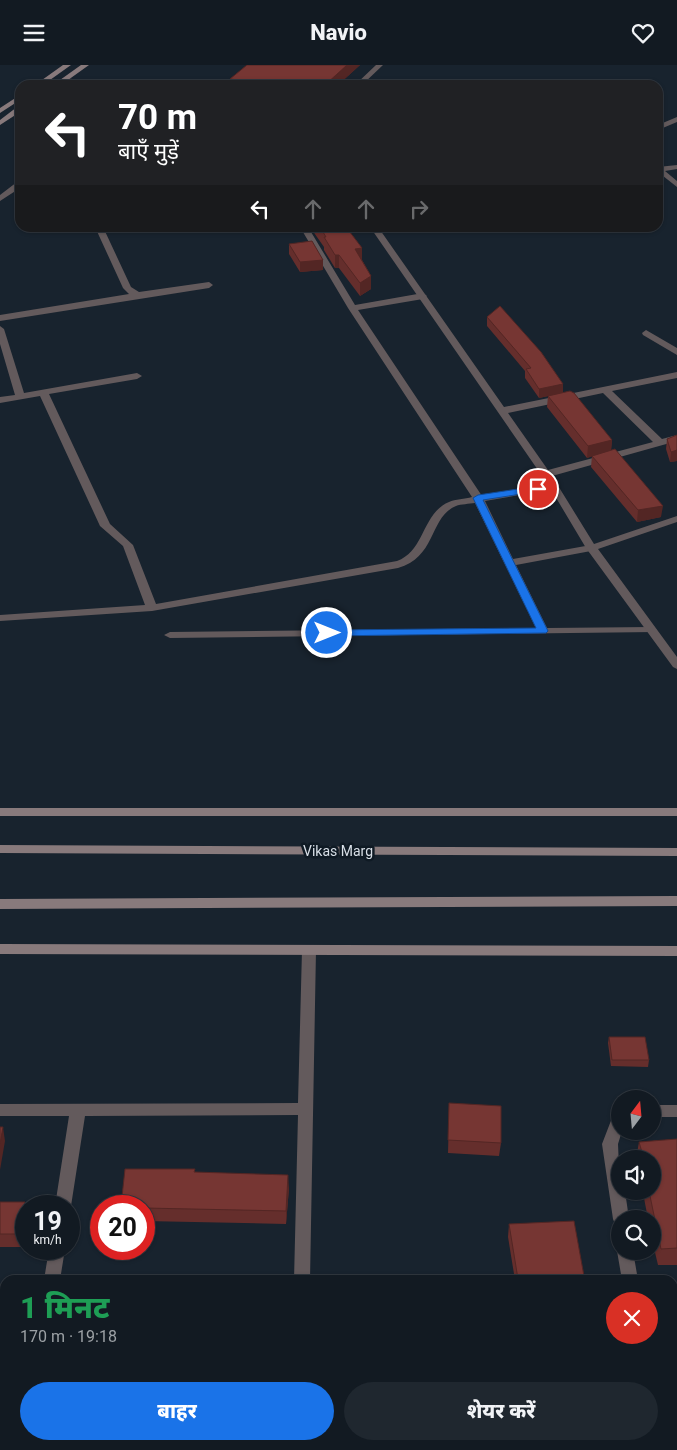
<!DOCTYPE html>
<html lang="hi">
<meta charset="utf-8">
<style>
:root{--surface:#121a22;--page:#1f272f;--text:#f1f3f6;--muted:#9ca1a5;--line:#313840;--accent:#1a73e8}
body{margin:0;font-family:Roboto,"Noto Sans Devanagari",sans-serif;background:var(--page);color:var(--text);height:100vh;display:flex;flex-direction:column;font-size:19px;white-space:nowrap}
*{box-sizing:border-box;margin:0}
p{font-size:16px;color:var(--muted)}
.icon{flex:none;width:28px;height:28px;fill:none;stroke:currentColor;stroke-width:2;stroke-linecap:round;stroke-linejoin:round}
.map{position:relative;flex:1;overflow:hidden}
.drawer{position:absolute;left:0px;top:1210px;width:678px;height:175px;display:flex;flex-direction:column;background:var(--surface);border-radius:15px 15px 0 0;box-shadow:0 1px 4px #0004,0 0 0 1px var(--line)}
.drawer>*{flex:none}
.guide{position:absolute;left:15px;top:15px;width:648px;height:152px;border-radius:15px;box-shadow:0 1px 4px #0004,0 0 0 1px var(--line);background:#202124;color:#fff;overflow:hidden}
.needle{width:32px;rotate:16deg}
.tools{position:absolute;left:611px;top:1025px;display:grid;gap:10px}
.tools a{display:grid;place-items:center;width:50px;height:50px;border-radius:50%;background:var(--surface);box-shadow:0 1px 4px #0004,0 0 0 1px var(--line);font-size:25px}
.speed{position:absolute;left:15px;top:1130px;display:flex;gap:10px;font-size:25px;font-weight:700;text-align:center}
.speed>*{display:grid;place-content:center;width:65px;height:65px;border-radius:50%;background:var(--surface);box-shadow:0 1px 4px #0004,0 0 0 1px var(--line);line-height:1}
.speed small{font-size:12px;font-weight:400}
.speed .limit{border:8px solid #d22;background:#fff;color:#111}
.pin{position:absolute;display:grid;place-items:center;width:42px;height:42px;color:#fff;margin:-21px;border:2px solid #fff;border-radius:50%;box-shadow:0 1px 5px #0007}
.me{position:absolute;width:55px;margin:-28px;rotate:90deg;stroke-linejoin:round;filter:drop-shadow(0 0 4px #0008)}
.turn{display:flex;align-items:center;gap:18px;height:105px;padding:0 20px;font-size:22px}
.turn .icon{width:65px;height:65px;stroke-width:2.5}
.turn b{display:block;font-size:35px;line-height:42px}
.lanes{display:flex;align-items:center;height:48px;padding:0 20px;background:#0003;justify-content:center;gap:25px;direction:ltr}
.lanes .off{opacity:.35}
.round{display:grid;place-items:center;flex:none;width:52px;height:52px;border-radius:26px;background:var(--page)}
.summary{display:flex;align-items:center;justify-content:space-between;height:85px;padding:0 20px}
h1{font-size:30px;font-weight:800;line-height:38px;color:#1e9e55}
.action{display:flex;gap:10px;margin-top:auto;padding:10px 20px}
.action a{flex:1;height:58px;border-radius:30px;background:var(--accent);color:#fff;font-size:20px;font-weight:800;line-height:58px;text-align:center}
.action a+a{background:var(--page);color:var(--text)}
header{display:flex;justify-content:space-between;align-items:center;height:65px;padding:0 20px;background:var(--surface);font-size:22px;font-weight:800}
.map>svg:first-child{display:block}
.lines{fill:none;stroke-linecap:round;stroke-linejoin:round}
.lane{fill:#635a5c;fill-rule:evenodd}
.street{fill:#635a5c;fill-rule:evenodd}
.secondary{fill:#887a7c;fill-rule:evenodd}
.wall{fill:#652e2c}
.shaded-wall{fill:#532624}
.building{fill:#763633;stroke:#532624}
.route{fill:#1a73e8;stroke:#114b97}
.labels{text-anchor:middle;stroke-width:5;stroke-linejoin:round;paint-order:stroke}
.street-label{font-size:14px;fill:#d8dfe7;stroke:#0f1a24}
</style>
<header><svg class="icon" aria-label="menu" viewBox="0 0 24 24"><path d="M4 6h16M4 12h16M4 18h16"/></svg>Navio<svg class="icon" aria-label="heart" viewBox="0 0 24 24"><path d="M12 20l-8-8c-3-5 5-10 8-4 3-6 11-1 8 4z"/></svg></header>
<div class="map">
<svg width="677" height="1385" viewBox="0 0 677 1385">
<rect width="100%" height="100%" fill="#18232e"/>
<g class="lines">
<path class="lane" d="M17,117H20V123L0,136V130Z
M95,162H103L131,222L139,227L209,217L213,220L209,223L0,256V250L129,229L123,223Z
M300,162H308L355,240L423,228L427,231L423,234L358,245L482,431L554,418L559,421L554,424L485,436L513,494L591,480L596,483L591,486L516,500L547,563L651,562L657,565L655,567L170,573L164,570L170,567L536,563L475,438C469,439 461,439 456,441C429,452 437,492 398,503L152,546L0,556V550L145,540L123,481L100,461L40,331L0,338V332L15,330L0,279V261L4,264L24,328L137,308L142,311L137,314L49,329L110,459L133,480L156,539L397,496C425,486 422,448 449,437C455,434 465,434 472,432L348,243Z"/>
<path class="street" d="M376,0H383L362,20H355Z
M64,13L107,18L110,20L62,16V14Z
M677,52V57L658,65V60Z
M677,100V104L665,106L677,116V122L658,107V102Z
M370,162H378L504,342L677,307V313L612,326L662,374L677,370V376L552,411L594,479L677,451V457L598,484L677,592V604L673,602L586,483L549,421ZM603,328L653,377L548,405L508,348Z
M566,162H575L576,164L572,166Z
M646,265L677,283V290L643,270L642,268Z
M309,880L314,881L316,885L310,1215H294L298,1050L85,1051L71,1141L69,1146V1141H55L69,1051H0V1039L298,1038L302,885L304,881Z
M652,1040H677V1052H652Z
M620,1050V1066H622L618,1079L620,1126H625L629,1154H620V1160L615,1159L613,1154L602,1079L612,1053Z
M620,1181V1186H633L638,1215H622L617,1186Z
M49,1184H65L60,1215H44Z
M17,1380H35V1385H17Z
M289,1380H307L306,1385H288Z
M643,1380H661L662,1385H644Z"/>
<path class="secondary" d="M63,0H71L43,20H35Z
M81,0H89L61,20H53Z
M20,30V35L0,48V43Z
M17,42H20V47L0,60V55Z
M0,743H677V751H0Z
M0,780L677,783V791L0,788Z
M677,831V841L0,844V834Z
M0,879L677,881V891L0,889Z"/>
</g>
<path class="wall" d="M247,0H360L338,20H230V14Z
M310,162H346L362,183V195L371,211V224L360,231L339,203H335L324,185V182Z
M289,179L323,195V205L300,207L289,189Z
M487,252L563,328L612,375L611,385L661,452L637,457L591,402L592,391L587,393L547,342L548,331L539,333L525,313V306L487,261Z
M677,370V396L670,397L666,384L667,374Z
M609,972L649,995L648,1002L611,1001L608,978Z
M449,1051L501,1078L499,1091L448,1088Z
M677,1074V1200H658L652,1175V1154H648L644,1133L645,1126H652V1094H636L639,1077Z
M195,1104V1107L289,1123L286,1159L144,1156V1141Z
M0,1137H25L26,1145V1156L22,1182H0Z
M509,1159L584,1211L583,1215H515L508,1172Z
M672,1239H677V1321L672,1284Z
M677,1323V1355L675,1335Z
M351,1380H574L573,1385H351Z"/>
<path class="shaded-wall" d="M347,0H360L338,20H325Z
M362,183V196L355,184Z
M335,190H339V203H335Z
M323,195V205L300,207V197Z
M371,211V224L360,231V218Z
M563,319V328L539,333V324Z
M612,375L611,386L587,393L588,381Z
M677,385V396L670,397L671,387Z
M663,441L661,452L637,457L638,445Z
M3,1062L5,1076L0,1105V1079Z
M288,1110L289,1123L286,1159V1146Z
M25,1137L26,1145V1156L22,1182L20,1169Z"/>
<path class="building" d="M247,0H347L325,20H276L230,14Z
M320,162H346L362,183L355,184L371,211L360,218L339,190H335L324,172H326Z
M312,176L323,195L300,197L289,179Z
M500,241L541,287L563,319L539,324L526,304L531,303L487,252Z
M570,326L574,328L612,375L588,381L548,331Z
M677,370V385L671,387L667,374Z
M615,384L663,441L638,445L592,391Z
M609,972H645L649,995H612Z
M449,1038L501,1041V1078L448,1075Z
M0,1062H3L0,1079Z
M677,1074V1183L661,1184L649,1126H652V1094H644L639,1077Z
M125,1104H195L194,1107L288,1110L286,1146L144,1143V1141H121Z
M0,1137H25L20,1169H0Z
M574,1156L584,1211L518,1214L509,1159Z
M672,1239H677V1281L672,1245Z"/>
<path class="route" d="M538,421L541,422V426L483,435L548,566L546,568L327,571L322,568L327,565L536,563L473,433L478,430Z"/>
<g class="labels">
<g class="street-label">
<text x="338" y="791">Vikas Marg</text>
</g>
</g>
</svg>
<div class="tools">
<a><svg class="needle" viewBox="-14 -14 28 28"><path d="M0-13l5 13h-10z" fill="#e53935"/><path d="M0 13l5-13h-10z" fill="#9ca1a5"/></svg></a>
<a><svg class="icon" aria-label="sound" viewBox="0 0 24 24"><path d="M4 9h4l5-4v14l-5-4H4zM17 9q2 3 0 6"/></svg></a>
<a><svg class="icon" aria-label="search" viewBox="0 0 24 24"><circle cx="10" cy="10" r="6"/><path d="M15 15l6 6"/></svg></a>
</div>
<div class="speed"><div>19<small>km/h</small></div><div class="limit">20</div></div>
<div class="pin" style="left:538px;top:424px;background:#d93025"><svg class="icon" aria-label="arrive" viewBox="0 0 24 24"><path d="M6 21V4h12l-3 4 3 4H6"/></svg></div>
<svg class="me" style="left:327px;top:568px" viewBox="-20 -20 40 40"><circle r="17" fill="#1a73e8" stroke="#fff" stroke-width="3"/><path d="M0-11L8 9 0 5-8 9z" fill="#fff"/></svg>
<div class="guide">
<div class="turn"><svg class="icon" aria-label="left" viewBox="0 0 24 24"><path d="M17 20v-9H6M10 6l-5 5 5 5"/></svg><div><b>70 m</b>बाएँ मुड़ें</div></div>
<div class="lanes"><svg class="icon" aria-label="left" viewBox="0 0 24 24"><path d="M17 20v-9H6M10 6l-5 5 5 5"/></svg><svg class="icon off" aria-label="ahead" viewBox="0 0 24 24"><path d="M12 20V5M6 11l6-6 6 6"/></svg><svg class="icon off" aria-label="ahead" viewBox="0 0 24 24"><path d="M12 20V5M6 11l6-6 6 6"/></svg><svg class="icon off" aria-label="right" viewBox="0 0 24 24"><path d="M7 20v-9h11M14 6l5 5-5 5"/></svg></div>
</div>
<section class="drawer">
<div class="summary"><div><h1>1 मिनट</h1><p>170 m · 19:18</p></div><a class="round" style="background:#d93025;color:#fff"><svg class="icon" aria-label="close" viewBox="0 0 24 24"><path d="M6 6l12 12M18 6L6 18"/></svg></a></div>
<div class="action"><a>बाहर</a><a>शेयर करें</a></div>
</section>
</div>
